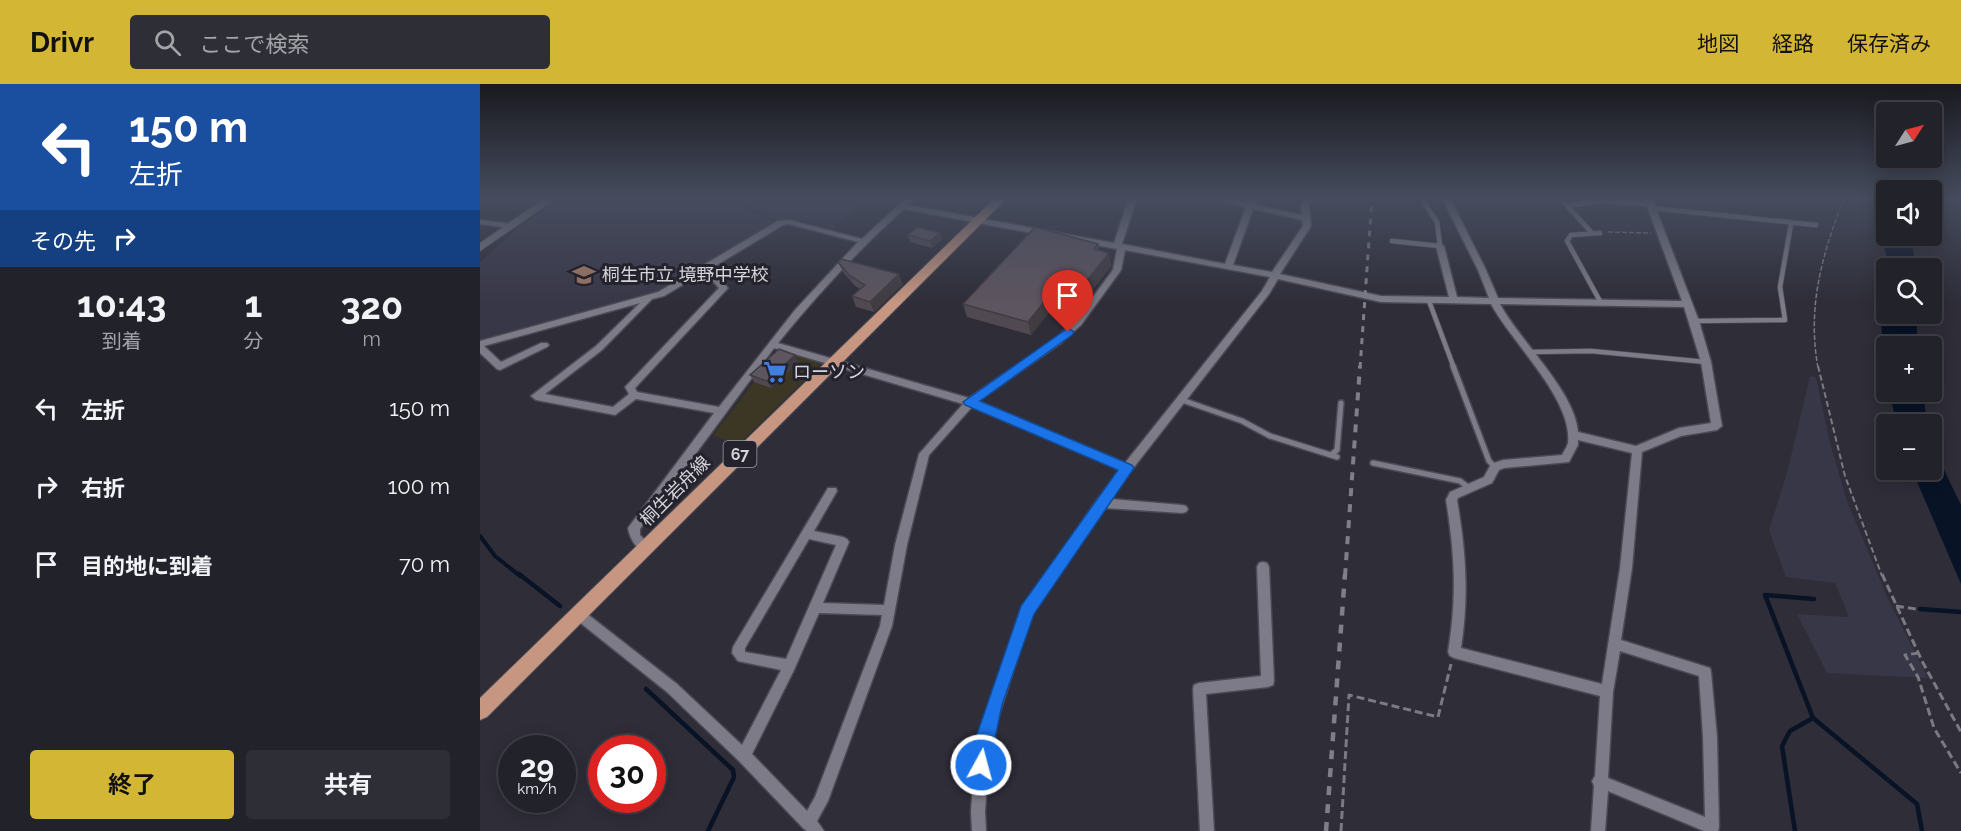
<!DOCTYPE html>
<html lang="ja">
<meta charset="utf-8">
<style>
:root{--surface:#22222a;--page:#2e2f36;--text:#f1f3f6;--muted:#a2a4a8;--line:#3f3f47;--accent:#d4b635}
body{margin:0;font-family:Raleway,"Noto Sans JP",sans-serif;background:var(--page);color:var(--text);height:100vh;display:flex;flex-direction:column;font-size:22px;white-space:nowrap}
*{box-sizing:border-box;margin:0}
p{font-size:20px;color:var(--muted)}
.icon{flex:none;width:33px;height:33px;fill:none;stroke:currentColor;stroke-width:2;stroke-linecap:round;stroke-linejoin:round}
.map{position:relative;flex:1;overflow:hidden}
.side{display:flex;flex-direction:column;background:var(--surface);width:480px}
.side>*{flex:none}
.top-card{background:#1a4fa0;color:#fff;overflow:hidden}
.needle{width:39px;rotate:54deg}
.controls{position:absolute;left:1396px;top:18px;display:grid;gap:12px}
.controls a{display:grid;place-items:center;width:66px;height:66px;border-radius:6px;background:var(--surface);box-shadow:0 3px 15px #0003,0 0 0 2px var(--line);font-size:30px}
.speed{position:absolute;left:18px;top:651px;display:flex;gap:12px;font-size:30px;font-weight:700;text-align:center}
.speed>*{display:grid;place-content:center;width:78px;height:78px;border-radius:50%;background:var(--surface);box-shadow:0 3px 15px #0003,0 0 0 2px var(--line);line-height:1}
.speed small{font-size:15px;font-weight:400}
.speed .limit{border:9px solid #d22;background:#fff;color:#111}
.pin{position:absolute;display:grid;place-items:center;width:51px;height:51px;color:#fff;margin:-62px -26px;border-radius:50% 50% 50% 0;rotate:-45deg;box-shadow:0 0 6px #0007}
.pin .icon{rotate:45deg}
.me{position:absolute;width:66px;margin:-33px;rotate:7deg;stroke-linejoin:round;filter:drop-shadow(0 0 4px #0008)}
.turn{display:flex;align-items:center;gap:21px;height:126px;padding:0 30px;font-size:27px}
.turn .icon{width:78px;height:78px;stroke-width:2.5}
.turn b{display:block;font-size:42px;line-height:51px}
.then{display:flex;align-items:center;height:57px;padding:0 30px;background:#0003;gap:12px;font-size:22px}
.eta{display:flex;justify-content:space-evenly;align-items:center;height:102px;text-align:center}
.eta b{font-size:36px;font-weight:700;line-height:42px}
.button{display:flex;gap:12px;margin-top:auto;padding:12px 30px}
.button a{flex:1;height:69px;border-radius:6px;background:var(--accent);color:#111;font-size:24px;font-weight:700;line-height:69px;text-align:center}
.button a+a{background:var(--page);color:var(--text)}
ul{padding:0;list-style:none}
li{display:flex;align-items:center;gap:18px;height:78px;padding:0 30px}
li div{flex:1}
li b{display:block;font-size:22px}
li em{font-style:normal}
header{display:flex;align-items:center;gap:36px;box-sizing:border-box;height:84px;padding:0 30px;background:var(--accent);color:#111}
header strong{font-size:28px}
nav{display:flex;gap:33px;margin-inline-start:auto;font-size:21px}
.search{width:420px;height:54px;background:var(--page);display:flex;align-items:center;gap:15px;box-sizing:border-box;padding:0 21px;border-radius:6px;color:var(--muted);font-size:22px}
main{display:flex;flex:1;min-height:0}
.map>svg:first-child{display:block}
.commercial{fill:#3c3624}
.built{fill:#383747}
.water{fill:#081326}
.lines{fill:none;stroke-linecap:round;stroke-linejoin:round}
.stream-far1{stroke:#081326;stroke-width:4}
.stream{stroke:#081326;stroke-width:4.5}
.service-far1-casing{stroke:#4b4a54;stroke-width:6}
.service-casing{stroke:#4b4a54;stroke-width:8}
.minor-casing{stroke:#4b4a54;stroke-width:3}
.tertiary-casing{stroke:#4b4a54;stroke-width:2}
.primary-casing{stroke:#4b4a54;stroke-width:2}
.path-far2{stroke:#7b7a83;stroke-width:1.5;stroke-dasharray:5 2;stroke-linecap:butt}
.path-far1{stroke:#7b7a83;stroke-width:2;stroke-dasharray:6 3;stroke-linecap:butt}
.path{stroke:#7b7a83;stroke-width:3;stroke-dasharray:8 4;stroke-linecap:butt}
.service-far1{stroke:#7c7b87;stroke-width:4.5}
.service{stroke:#7c7b87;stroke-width:5}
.minor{fill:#7c7b87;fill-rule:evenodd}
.tertiary{fill:#7c7b87;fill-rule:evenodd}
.primary{fill:#c69680;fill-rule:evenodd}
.rail-far2{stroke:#807f88;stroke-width:3;stroke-dasharray:6 6;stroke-linecap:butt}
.rail-far1{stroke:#807f88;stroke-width:4;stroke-dasharray:8 8;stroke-linecap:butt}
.rail{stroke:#807f88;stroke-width:4.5;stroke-dasharray:9 9;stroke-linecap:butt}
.wall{fill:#504952}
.shaded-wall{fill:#413c42}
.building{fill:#5d555f;stroke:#413c42;stroke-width:1.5}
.route{fill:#1a73e8;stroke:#114b97;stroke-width:1.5}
.labels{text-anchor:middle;stroke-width:6;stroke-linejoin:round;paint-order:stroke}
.shield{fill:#24232d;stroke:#a09fa7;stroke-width:1.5}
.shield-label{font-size:16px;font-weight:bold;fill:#d5d4db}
.poi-label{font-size:18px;fill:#d5d4db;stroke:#24232d;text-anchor:start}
.street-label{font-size:18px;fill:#d5d4db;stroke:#24232d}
</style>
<header>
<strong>Drivr</strong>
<div class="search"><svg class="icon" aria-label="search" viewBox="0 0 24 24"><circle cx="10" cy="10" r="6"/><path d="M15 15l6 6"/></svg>ここで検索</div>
<nav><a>地図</a><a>経路</a><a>保存済み</a></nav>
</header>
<main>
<section class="side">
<div class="top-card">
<div class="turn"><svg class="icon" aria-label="left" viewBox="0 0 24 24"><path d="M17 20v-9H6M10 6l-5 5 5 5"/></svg><div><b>150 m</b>左折</div></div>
<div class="then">その先<svg class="icon" aria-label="right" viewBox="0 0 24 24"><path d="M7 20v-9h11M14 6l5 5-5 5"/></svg></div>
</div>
<div class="eta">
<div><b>10:43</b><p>到着</p></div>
<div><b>1</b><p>分</p></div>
<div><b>320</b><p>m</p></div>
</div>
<ul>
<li><svg class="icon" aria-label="left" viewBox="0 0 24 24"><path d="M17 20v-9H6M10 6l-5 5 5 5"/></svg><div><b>左折</b></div><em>150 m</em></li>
<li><svg class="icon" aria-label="right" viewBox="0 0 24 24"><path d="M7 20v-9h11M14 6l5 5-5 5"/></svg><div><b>右折</b></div><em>100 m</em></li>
<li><svg class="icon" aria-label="arrive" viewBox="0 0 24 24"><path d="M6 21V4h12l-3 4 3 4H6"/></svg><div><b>目的地に到着</b></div><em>70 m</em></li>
</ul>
<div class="button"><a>終了</a><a>共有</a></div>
</section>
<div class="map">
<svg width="1481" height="747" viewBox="0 0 1481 747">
<rect width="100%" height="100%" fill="#2e2d38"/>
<path class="commercial" d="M299,265L341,280L258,361L233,351Z"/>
<path class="built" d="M80,114H245L295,138L169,212L0,257V178L39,143Z
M249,114H386L353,144L313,134L297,136Z
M1330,292L1336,293L1350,359L1367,417L1408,515L1448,594L1347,589L1317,530L1369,533L1355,499L1306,493L1289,446L1307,389Z"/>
<path class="water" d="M1393,114H1407V152H1430L1434,171L1429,184H1407V230H1436L1438,262H1407V300L1399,220L1401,195L1407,173L1394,131Z
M1409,308H1443L1447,340H1417Z
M1452,361L1481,421V500L1432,386H1452Z"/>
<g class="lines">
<path class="stream-far1" d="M0,452L15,472L40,492"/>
<path class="stream" d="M39,490L80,522
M1334,515L1285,511L1333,634L1437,720L1442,747
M1440,525L1481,528
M166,605L253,686L254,693L228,747
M1315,747L1302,662L1310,647L1333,634"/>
<g class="service-far1-casing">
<path id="service-far1" d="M1080,114L1112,149
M1087,122L1122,117L1170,120
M1171,124L1336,141
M1120,149L1091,151L1087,157L1121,219
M912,157L960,162L957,138L941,114
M949,217L974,284
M1214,237L1305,236L1300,203L1311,140
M1051,268L1111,267L1226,278"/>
</g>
<g class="service-casing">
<path id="service" d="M973,282L1009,377L1015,383
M702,316L762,337L790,352L857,373
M851,371L857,366L861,319
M893,379L980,397L989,404"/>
</g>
<g class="minor-casing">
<path id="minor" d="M426,114H435L428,121L634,159L649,114H657L642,160L745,180L766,123L731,114H746L768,119L772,114H780L775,121L822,131L821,122L826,114H834L829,122L831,142L800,190L901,212L969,213L956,162L960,160L964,162L977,213L1009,214L998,186L962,114H970L1006,186L1018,214L1202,217L1164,114H1172L1219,237L1231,278L1242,342L1237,346L1201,352L1162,368L1152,484L1141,556L1230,584L1231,588L1237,653L1239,743L1238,747H1224L1128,707L1125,747H1111L1114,702L1112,697L1115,692L1120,612L974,574L970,572L968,568C977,513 975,471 966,416L970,408L1004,393L1011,380L1023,376L1082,371C1084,367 1087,363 1088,359C1093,315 1031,258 1011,220L901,218L798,195L789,210L651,387L631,415L702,421L706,422L708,425L706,428L702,429L625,424L552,529L510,659L505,727L506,747H492L491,727L496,659L541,527L617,416L640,386L492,323L449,371L427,461L412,542L348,717L337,737L344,747H327L323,744L259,677L187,608L93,533L91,529L93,525L97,524L101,525L197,600L262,661L301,586L258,577L252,569L253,563L348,404H356L357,407L334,447L363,453L367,455L369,458L343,519L404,521L415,461L439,370L483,320L294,264L160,445V451L172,463L170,466C157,469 150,455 148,444L234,329L156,315L135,331L56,316L51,312L116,262L160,219L4,262L21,278L61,259H67L69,261L67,263L20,286L17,285L0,269V257L178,208L298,137L309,136L382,155ZM424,125L637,165L633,186L595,237L575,255L489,314L298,259C337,211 378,166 424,125ZM773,125L822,136L823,142L792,188L753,181ZM309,140L378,158L315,226L239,323L157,308L155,304L248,204L230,185L303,141ZM645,166L790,193L782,207L645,379L498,317L581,259L601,241L641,186ZM224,188L239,204L147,301L145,303L149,310L133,323L65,310L122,266L172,215L184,212ZM1020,220L1204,223L1221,278L1231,339L1199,344L1156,362L1098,348C1095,307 1039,256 1020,220ZM1098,356L1152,369L1140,484L1122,600L981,564C989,512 986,468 977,416L978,414L1012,399L1019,386L1024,384L1089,378L1098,361ZM329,455L356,461L306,575L265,568V564ZM339,529L402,531L400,542L335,713L327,727L272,670L314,586ZM1140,567L1219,592L1223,653L1225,733L1128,694L1133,608Z
M0,136L31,140L35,142L31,144L0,140Z
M783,478L787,479L789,483L794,597L793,601L788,603L726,610L734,747H720L713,605L714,601L719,599L781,592L777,483L779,479Z"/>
</g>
<g class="tertiary-casing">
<path id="tertiary" d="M65,114H77L0,167V159Z"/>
</g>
<g class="primary-casing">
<path id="primary" d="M515,114H527L7,633L0,636V614Z"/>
</g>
<path class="path-far2" d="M1128,148L1171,149
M1338,284C1327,222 1342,171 1364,114"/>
<path class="path-far1" d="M1338,282L1365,392L1402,492"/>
<path class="path" d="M1402,490L1442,577L1481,648
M1416,522L1436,525
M1439,569L1425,571L1438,593L1454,644L1481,689
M861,747L869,611L958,633L971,580"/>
<use href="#service-far1" class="service-far1"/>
<use href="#service" class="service"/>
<use href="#minor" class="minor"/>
<use href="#tertiary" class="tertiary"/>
<use href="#primary" class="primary"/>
<path class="rail-far2" d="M880,284L892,114"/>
<path class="rail-far1" d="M865,492L880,282"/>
<path class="rail" d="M846,747L865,490"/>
</g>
<path class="wall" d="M428,151L462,156L452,164L430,158Z
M618,160L619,166L629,169L631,182L592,232L570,227L551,251L487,233L483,220Z
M358,178L423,200L394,228L376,223L372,212L380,205L374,201L363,188Z
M319,278L291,304L274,298L270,291Z"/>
<path class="shaded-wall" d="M460,149L462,156L452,164L450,157Z
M629,169L631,182L592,232L589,219Z
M419,190L423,200L394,228L390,218Z
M568,213L570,227L551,251L548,238Z
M315,271L319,278L291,304L287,297Z"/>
<path class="building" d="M437,143L460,149L450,157L428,151Z
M555,143L618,160L614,165L629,169L589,219L568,213L548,238L483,220Z
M361,175L419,190L390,218L372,212L385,201L369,191L358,178Z
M299,265L315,271L287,297L270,291Z"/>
<linearGradient id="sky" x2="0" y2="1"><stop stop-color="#19191f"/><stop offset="0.52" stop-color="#464c5e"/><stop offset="1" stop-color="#464c5e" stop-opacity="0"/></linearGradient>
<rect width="1481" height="219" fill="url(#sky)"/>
<path class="route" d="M588,244L594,248L592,251L500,317L652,381L654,384L554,530L522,621L508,688L501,690L495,688L492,681L494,659L541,522L638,386L485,321L483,318Z"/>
<defs>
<g id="school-bare" transform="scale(1.8)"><path d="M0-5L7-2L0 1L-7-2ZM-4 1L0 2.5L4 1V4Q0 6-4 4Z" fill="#8d6e63" stroke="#24232d" stroke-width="2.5" paint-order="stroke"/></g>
<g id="supermarket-bare" transform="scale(1.8)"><path d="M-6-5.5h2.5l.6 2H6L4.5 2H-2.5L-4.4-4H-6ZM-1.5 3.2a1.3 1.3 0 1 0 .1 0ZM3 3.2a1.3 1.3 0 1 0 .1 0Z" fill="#3f7fe0" stroke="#24232d" stroke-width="2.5" paint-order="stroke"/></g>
</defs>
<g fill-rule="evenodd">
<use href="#school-bare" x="104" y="191"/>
<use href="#supermarket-bare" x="295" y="288"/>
</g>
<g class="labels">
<rect class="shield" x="243.5" y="357" width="33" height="26" rx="4.5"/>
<g class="shield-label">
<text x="260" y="376">67</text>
</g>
<g class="poi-label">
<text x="122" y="197">桐生市立 境野中学校</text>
<text x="313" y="294">ローソン</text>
</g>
<g class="street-label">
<text transform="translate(195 407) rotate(-45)" y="6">桐生岩舟線</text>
</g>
</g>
</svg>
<div class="controls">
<a><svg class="needle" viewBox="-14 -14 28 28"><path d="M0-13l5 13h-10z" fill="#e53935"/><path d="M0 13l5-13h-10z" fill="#a2a4a8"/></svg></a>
<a><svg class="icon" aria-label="sound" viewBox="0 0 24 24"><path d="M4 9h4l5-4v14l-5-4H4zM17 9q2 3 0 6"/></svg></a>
<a><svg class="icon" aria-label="search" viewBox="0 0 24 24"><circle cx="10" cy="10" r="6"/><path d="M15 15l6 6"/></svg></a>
<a>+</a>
<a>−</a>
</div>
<div class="speed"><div>29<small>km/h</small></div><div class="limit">30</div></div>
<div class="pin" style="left:588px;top:248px;background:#d93025"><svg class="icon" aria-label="arrive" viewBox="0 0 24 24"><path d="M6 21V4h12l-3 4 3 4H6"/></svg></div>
<svg class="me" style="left:501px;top:681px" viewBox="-20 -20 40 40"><circle r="17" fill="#1a73e8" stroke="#fff" stroke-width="3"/><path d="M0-11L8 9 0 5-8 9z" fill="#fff"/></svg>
</div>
</main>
